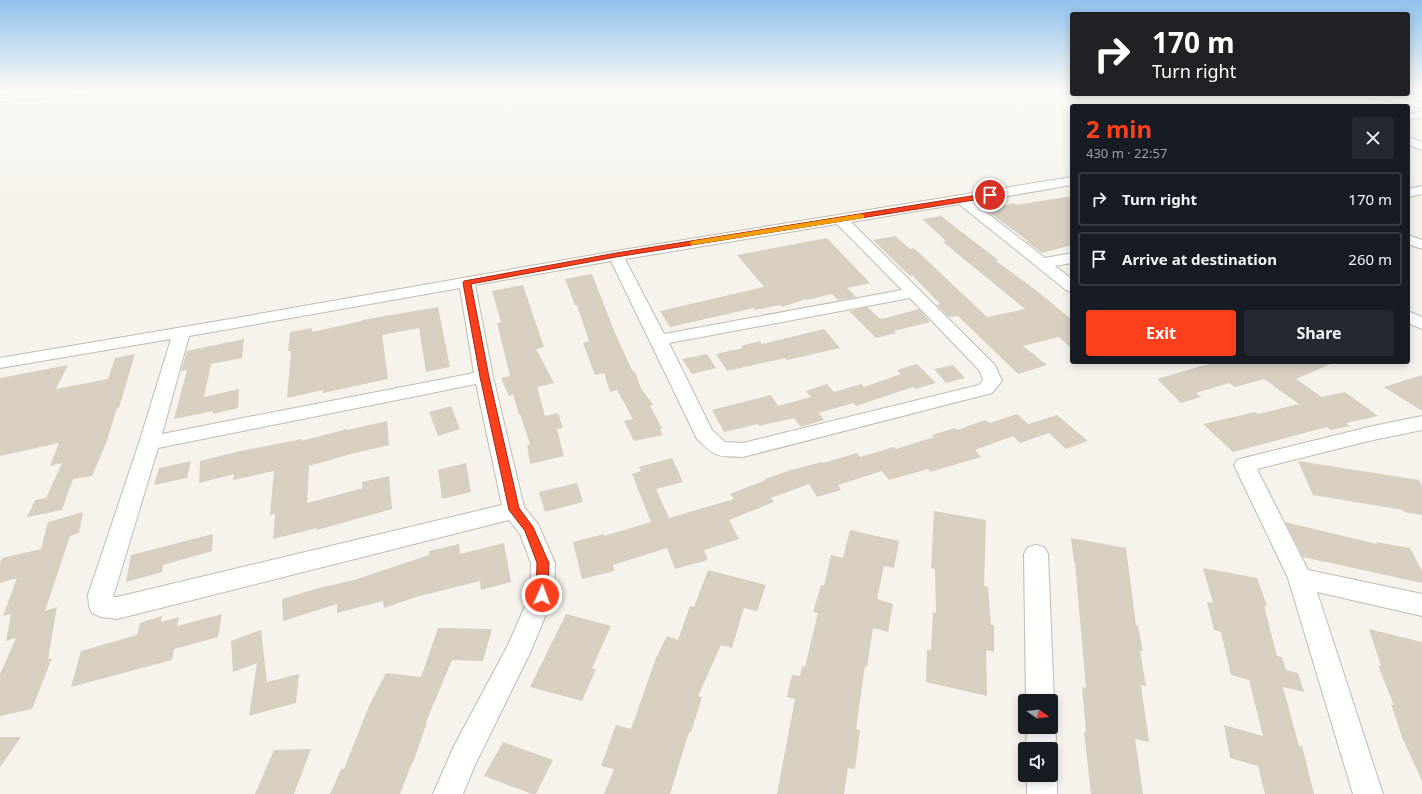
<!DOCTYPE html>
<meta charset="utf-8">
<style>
:root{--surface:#171b24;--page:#242831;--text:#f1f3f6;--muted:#9ea1a6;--line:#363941;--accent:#fc3f1d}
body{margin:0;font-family:"Noto Sans",sans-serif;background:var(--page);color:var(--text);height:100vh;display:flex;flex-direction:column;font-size:15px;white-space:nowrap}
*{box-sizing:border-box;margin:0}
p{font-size:13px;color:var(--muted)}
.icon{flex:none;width:22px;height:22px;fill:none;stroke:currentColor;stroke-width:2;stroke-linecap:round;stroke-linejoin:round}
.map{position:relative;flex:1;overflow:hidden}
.details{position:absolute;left:1070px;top:104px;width:340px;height:260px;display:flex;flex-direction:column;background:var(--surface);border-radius:4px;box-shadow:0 2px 10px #0003}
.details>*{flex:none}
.top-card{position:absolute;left:1070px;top:12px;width:340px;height:84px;border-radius:4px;box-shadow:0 2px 10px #0003;background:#202124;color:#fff;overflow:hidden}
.needle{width:26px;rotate:105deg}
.tools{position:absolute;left:1018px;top:694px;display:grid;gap:8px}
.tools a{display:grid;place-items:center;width:40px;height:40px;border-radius:4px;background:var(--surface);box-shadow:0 2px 10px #0003;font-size:20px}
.pin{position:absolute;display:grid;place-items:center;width:34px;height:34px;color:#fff;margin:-17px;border:2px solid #fff;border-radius:50%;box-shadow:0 1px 4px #0007}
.me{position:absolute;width:44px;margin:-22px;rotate:2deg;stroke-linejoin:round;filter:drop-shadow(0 0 3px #0008)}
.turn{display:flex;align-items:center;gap:14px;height:84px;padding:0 16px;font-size:18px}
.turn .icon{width:52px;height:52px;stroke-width:2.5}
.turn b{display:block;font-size:28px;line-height:34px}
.round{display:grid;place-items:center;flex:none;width:42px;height:42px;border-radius:4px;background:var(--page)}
.overview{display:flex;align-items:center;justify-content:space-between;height:68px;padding:0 16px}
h1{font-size:24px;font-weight:700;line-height:30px;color:var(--accent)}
.action{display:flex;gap:8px;margin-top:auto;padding:8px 16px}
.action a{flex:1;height:46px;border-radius:4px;background:var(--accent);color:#fff;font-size:16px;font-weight:700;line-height:46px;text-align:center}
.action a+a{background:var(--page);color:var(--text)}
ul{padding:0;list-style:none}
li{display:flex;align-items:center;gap:12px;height:54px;margin:0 8px 6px;padding:0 8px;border:2px solid var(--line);border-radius:4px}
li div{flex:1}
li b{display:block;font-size:15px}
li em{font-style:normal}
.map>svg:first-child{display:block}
.building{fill:#d8cfc1}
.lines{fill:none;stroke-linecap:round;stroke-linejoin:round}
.street-casing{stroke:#c2bbae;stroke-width:2}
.street{fill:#fff;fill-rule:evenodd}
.route{fill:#fc3f1d;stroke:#a42913}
.slow{fill:#f59e0b}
</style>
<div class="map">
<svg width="1422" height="794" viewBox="0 0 1422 794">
<rect width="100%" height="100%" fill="#f6f3ec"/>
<path class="building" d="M1072,196V245L1042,253L1026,241H1028L986,210L1014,203L1016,205Z
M941,216L998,260L996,261L1037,291L1072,320V349L1059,337L1023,346L1047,365L1018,374L958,316L949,317L937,305L940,304L912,275L910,276L873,240L895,236L910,249L914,248L987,317L1025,309L943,242L946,241L922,219Z
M827,238L870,283L847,288L856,297L838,300L832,294L807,300L806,299L782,307L780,305L755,310L754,308L670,327L660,311L764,287L737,255Z
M592,274L615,333L633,372H635L641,388L653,405L650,406L662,428L660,429L663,435L634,441L624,421L633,419L617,390L610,392L604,373L595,375L583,343L589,341L577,305H575L565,279Z
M523,285L544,347L536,349L554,383L537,387L545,416L558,413L563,428L557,429L564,456L530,464L527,445L530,444L520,414L519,415L513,394L509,396L501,378L510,376L497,323L501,322L492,291Z
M438,307L450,367L426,372L419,328L382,335L388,379L323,393V390L287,398L291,351H288L290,332L312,328V332L362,321V320Z
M867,307L879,318L882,319L919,309L930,322L894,331L896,333L876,338L849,311Z
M824,329L840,348L787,360L785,358L727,371L716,354L743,348L741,346L760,341L762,344Z
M244,339L242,358L211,364L204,397L239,389L238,408L213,414V411L174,419L187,370L181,371L187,351Z
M135,354L119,408H117L107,441L92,476L73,479L62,510L27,517L35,500L46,498L62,463L50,466L59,443L0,456V378L68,365L56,389L108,379L115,358Z
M707,354L716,368L692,374L682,359Z
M1215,362H1335L1296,379L1322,397L1345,392L1378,416L1346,423L1350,426L1331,430L1327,427L1233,452L1203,424L1255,412L1258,414L1299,404L1264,379L1235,387L1229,383L1196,393L1201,397L1181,403L1157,379Z
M917,364L936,383L915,389L913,387L856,406L853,403L819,413L824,420L801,427L794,418L759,426L758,424L724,432L712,410L771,395L778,406L811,397L806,391L827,384L834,392L861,384L864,387L901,374L897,370Z
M953,365L965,378L946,383L934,369Z
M1422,375V411L1384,387Z
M451,406L460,429L438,436L429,412Z
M1017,414L1028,424L1057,415L1088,441L1066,449L1049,433L1020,443L1013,436L975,450L981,457L930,472L928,469L889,480L882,471L838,485L841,490L817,497L809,484L771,498L774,502L729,520L739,539L704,550L708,560L675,569L667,548L613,565L614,571L582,579L573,542L604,534V536L651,522L632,474L641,471L639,467L672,458L683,482L656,489L669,518L734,499L730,494L766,480L765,479L791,470L822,462L823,463L857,453L860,457L894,447L896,449L934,437L932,435L955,428L957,430L985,420L990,423Z
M387,421L389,445L351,454L309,466L307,503L363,488L362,482L389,476L392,509L317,530V528L273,539L275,514L270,515L274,471L233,480L234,474L199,483L200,461L236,452L302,439L301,441L347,429V430Z
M191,461L187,478L154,485L159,468Z
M1298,461L1419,480L1422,486V515L1404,512L1403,510L1313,495Z
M466,463L471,492L442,499L438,470Z
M577,483L583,502L545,512L539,492Z
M934,511L986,520L984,586L988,587L991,625H994V652L986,650L987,696L926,682L927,650H931L933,612L936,613L935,569L931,568Z
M83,512L79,533L70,536L45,611L57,607L48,659L52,658L32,709L0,716V674L16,638L6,641L11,614L3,616L17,578L0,583V564L2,558L41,549L48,522Z
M1285,522L1377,544L1376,542L1410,548L1422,571V583L1303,557Z
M850,530L899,541L894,568L884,566L877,599L893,604L888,632L873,628L867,667L865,666L856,729L860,730L855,769L848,768L844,794H777L795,699L787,697L792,675L800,676L802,666L805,667L818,613L813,612L821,585L824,586L831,555L843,558Z
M213,534L212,551L163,565L162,572L126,582L131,555Z
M1071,538L1126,548L1136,625L1138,626L1143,651H1140L1146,686L1141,685L1149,742L1135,739L1143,794H1091L1084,732H1086L1082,687L1086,688L1075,563L1074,562Z
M504,543L511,582L481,590L480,581L416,597L384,608L383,601L337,613V604L283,621L282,599L319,588L354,580L429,555V551L459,544L460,554Z
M1203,568L1257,578L1267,606H1264L1277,656L1282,657L1286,670L1298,673L1304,692L1283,687L1299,746H1302L1314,794H1265L1258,766L1230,758L1224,725L1263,736L1249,680L1231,675L1221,632L1214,630L1207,602L1213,603Z
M708,570L766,585L757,611L744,608L732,648L721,645L698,696L702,697L691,732H689L670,794H604L614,769L601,766L616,725L631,729L656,658L667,636L678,640L690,606L694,607Z
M222,614L218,637L174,649L172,660L71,687L81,651L137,635L140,623L162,616L161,622L179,617L177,626Z
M566,614L611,626L592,668L596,669L582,701L530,687Z
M438,628L492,629L483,661L452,660L426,722H427L413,763H412L400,794H330L341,769H344L369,706L386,673L421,677Z
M1369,629L1422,642V781L1402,737L1391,704L1394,705L1378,666H1381Z
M261,630L267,682L299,674L296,703L249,716L257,663L233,672L231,641Z
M0,737H21L0,767Z
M503,742L553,760L536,794H532L484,776Z
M311,749L294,794H255L274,750Z"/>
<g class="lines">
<g class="street-casing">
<path id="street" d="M67,90H103L98,93L0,102V96Z
M1365,94H1385L1422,102V108L1370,97Z
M1422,111V117L1408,120V114Z
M1408,137L1422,142V150L1408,145Z
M1072,177V185L973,202L1045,258L1072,253V263L1055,266L1072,279V292L1066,290L959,204L851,222L995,365L1002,381L992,393L743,457C716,456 717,458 697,439L611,261L475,285L493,377L524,507L538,524L555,563L554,595L530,653L475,765L463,794H433L454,746L507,647L530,595L531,563L520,534L509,520L117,619L101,617L92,613L89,606L88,595L139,443L171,339L0,368V358L230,319L616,251ZM837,224L902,290L664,334L625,259ZM460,288L474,373L162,434L189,336ZM910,298L980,371L983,380L979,385L743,443L725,442L712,430L669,343ZM476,384L502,505L117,597H113L158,448Z
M1422,186V194L1408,197V189Z
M1408,235L1422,240V249L1408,244Z
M1408,311L1422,317V329L1408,323Z
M1422,416V430L1373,440L1257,469L1308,570L1422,594V616L1317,592L1383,794H1353L1288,578L1234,465L1237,460L1244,458L1373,426Z
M1036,545L1044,547L1048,554L1054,701L1051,707V701H1026L1024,554L1028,547Z
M1051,717C1057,731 1058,746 1051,759V749H1026L1027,727H1051Z
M1051,764L1057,775V794H1027V775H1051Z"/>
</g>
<use href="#street" class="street"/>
</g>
<linearGradient id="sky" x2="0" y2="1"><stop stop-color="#8fc1ec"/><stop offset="0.45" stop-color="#fbfaf6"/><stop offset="1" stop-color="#fbfaf6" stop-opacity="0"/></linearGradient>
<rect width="1422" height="201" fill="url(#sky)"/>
<path class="route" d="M990,193L993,194V197L616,257L471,284L489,377L519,508L533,527L549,563L548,595L546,598L542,600L538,598L536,595L537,563L525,531L509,510L480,377L463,283L464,281L616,253Z"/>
<path class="slow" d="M861,214L864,215V218L692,245L689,243L692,241Z"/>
</svg>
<div class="tools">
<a><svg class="needle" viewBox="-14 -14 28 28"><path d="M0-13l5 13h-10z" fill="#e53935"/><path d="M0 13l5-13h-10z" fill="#9ea1a6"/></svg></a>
<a><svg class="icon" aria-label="sound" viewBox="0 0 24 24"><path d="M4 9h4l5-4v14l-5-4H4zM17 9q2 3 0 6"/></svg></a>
</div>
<div class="pin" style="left:990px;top:195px;background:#d93025"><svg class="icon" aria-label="arrive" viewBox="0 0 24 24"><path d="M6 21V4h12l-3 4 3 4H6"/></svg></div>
<svg class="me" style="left:542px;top:595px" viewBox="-20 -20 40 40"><circle r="17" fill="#fc3f1d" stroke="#fff" stroke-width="3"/><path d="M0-11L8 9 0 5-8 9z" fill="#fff"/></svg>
<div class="top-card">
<div class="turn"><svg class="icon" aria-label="right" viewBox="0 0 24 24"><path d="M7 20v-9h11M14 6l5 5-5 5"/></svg><div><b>170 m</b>Turn right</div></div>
</div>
<section class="details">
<div class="overview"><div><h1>2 min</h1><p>430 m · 22:57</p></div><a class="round"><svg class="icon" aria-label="close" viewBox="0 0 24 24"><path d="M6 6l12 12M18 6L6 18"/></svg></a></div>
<ul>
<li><svg class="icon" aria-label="right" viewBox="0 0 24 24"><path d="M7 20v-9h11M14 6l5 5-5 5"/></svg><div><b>Turn right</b></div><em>170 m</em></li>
<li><svg class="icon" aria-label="arrive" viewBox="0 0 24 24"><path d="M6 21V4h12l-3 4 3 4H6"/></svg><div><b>Arrive at destination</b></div><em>260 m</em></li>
</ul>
<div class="action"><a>Exit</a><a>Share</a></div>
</section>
</div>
